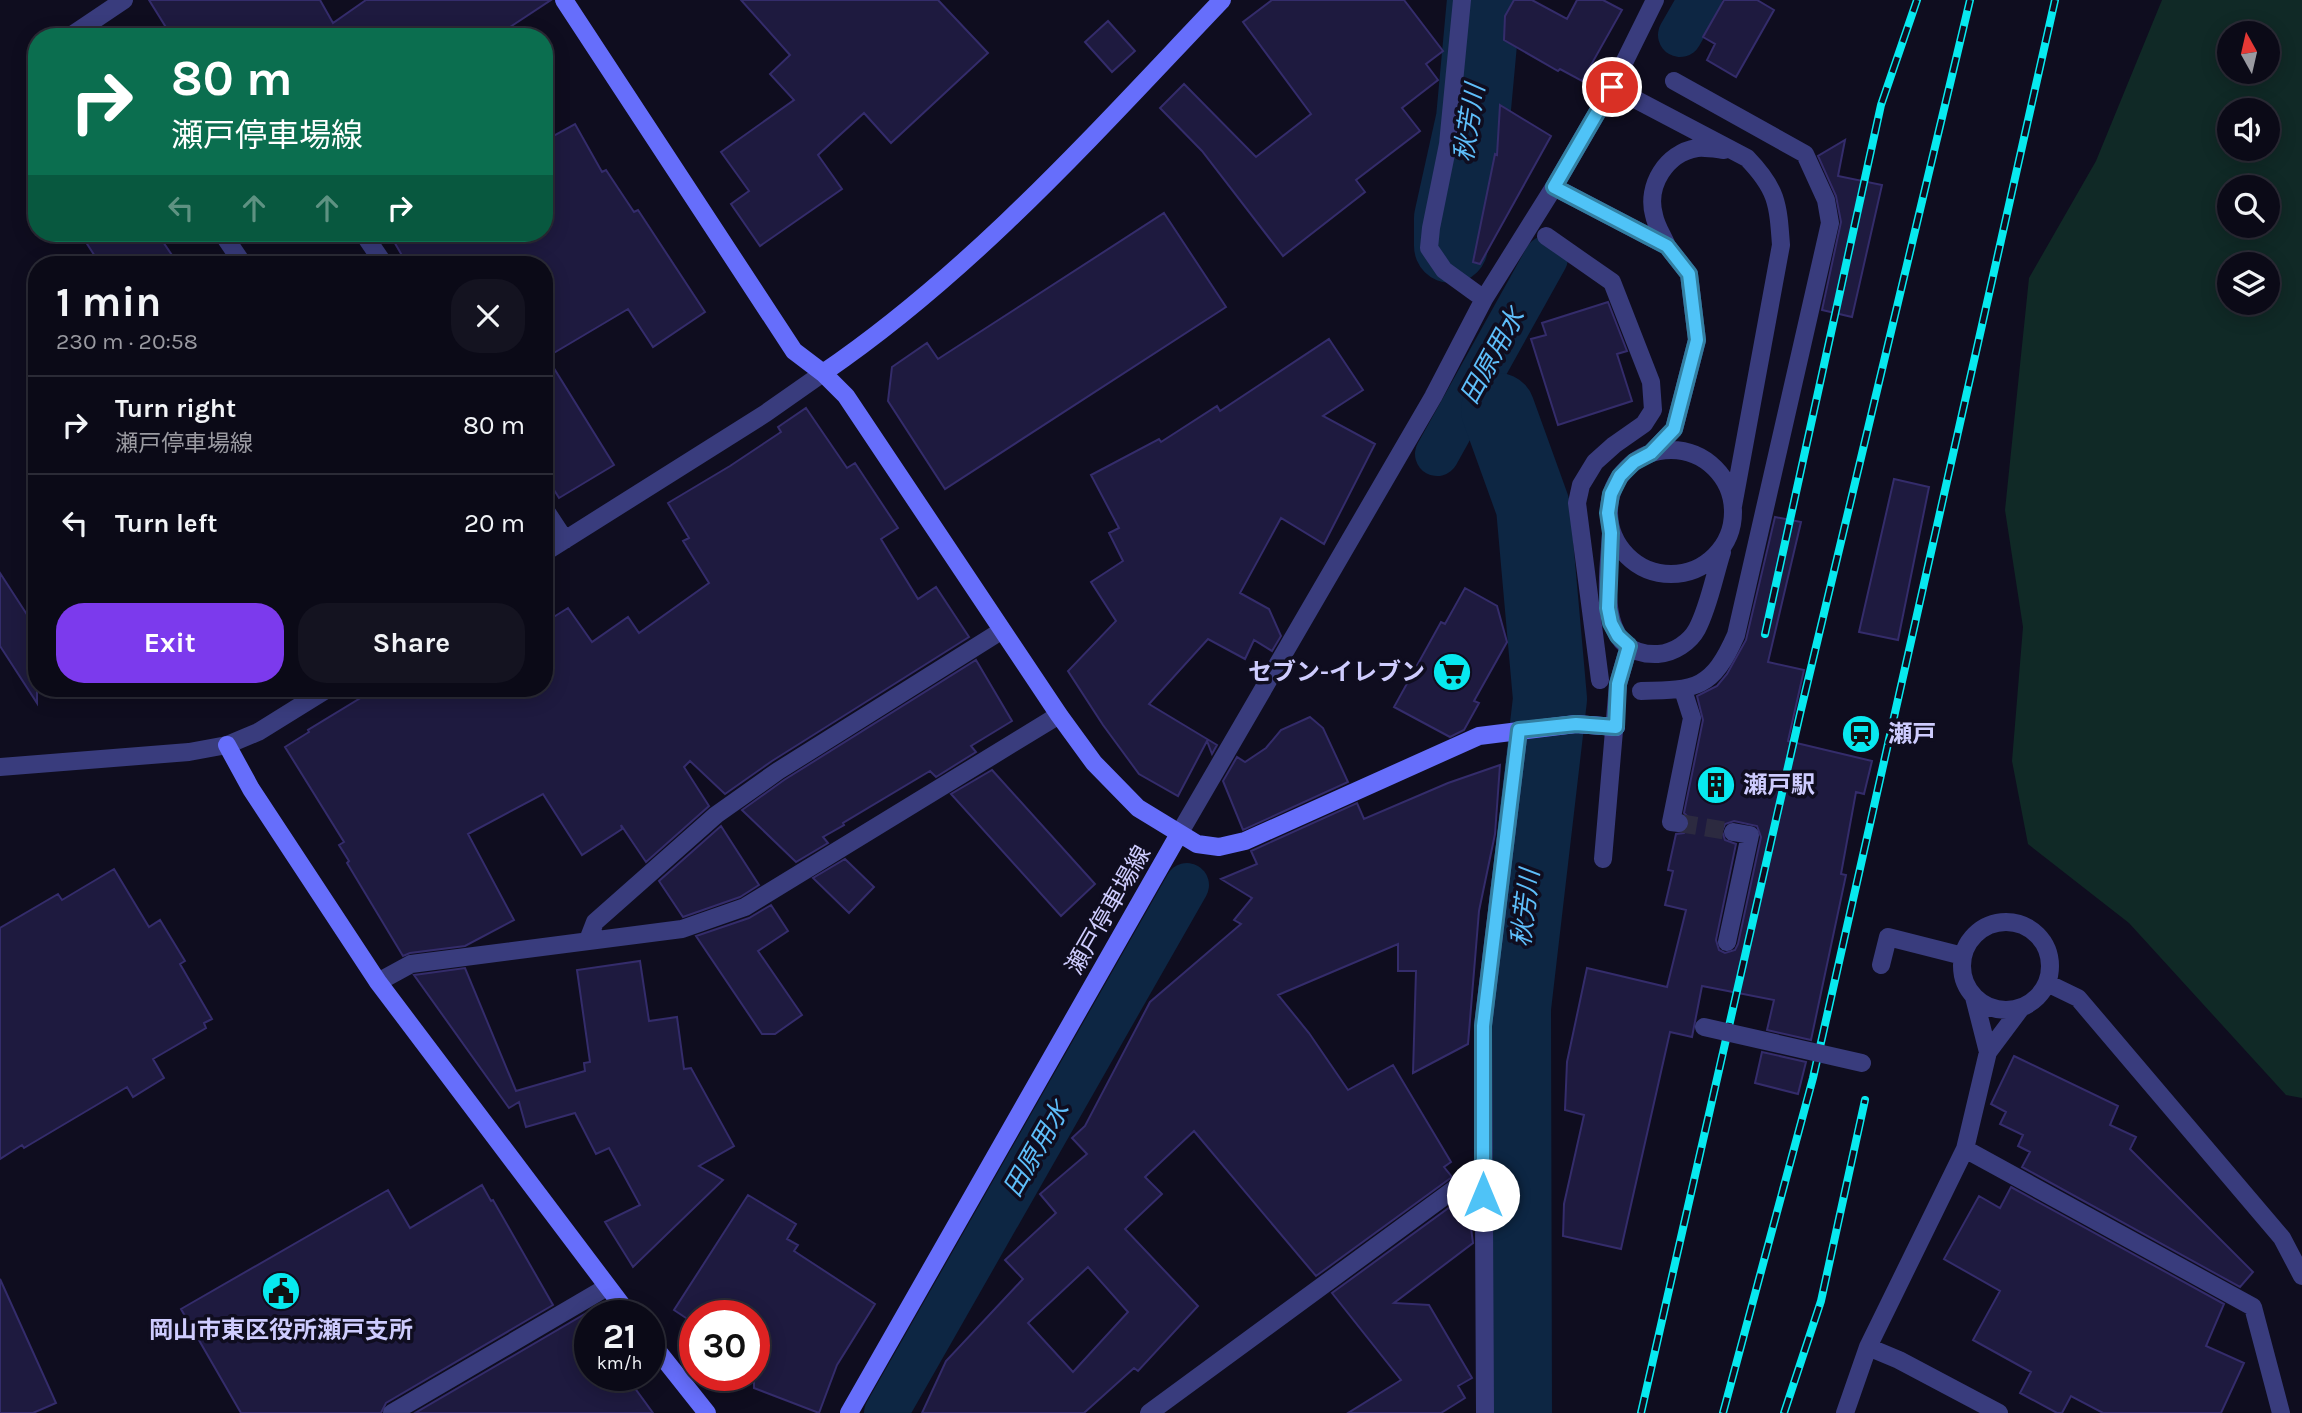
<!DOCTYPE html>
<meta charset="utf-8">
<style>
:root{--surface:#0b0a17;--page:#141320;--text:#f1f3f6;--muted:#9a9aa1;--line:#2b2b36;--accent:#7c3aed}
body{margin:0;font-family:Karla,"Noto Sans JP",sans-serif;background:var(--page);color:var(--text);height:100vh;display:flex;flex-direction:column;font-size:26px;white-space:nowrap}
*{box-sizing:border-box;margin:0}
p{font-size:23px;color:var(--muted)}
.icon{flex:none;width:38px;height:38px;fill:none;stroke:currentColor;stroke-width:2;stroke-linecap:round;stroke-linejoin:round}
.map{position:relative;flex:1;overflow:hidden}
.panel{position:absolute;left:28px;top:256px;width:525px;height:441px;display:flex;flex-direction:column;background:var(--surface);border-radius:28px;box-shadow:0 4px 18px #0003,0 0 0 2px var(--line)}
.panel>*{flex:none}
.hud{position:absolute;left:28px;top:28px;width:525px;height:214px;border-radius:28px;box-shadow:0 4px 18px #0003,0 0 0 2px var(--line);background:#0b6e4f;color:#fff;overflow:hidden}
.needle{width:46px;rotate:352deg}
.fabs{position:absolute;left:2217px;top:21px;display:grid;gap:14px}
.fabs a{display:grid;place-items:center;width:63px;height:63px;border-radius:50%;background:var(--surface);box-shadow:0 4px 18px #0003,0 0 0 2px var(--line);font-size:35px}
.speed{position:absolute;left:574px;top:1300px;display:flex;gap:14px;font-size:35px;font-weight:700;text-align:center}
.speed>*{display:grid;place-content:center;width:91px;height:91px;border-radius:50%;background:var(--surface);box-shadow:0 4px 18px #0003,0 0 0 2px var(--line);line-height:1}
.speed small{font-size:18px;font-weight:400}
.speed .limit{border:10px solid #d22;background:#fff;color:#111}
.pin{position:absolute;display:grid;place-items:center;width:60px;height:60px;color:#fff;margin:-30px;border:4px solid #fff;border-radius:50%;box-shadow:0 2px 7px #0007}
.me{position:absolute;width:77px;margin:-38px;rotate:0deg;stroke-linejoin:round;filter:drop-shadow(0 0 5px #0008)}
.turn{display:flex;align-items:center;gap:24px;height:147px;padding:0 28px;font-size:32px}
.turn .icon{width:91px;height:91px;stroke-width:2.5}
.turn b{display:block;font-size:49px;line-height:60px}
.lanes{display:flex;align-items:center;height:66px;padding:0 28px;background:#0003;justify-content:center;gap:35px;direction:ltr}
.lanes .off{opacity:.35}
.round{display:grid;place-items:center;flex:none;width:74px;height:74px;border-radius:28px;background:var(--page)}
.summary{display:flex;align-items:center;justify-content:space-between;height:119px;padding:0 28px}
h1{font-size:42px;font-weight:700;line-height:52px}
.cta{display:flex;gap:14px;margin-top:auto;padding:14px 28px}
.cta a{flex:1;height:80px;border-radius:28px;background:var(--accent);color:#fff;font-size:28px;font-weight:700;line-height:80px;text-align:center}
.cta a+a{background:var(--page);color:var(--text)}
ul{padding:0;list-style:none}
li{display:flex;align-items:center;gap:21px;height:98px;padding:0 28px;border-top:2px solid var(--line)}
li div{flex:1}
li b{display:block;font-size:26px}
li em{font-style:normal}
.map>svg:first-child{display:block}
.green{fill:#102926;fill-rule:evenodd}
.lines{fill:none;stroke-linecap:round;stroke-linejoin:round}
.canal{stroke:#0d2643;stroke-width:44}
.river{stroke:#0d2643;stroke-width:74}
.building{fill:#1e1a3f;stroke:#342c6b;stroke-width:2;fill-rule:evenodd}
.street-tunnel{stroke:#2c2a40;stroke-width:18;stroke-dasharray:18 9;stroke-linecap:butt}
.street{stroke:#393c7d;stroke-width:18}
.secondary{stroke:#666efb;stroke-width:18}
.rail-casing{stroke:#07e9ef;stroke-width:8}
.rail{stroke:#0f0d1f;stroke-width:5;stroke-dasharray:16;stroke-linecap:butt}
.street-bridge{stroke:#393c7d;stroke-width:18}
.route-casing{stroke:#337fa1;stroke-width:18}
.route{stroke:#4fc3f7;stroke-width:12}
.labels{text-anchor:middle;stroke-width:7;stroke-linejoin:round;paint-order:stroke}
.poi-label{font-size:24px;font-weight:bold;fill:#ceccfe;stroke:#0f0d1f;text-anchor:start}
.street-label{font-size:24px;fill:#ceccfe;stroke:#0f0d1f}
.water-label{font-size:26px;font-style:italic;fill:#5ebefa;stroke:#0f0d1f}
</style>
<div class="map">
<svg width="2302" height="1413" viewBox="0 0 2302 1413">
<rect width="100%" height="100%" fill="#0f0d1f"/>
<path class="green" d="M2162,0H2302V1098L2286,1095L2129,923L2028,844L2012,761L2023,627L2005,510L2029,278L2096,161ZM2230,33H2268V72H2230ZM2230,110H2268V149H2230ZM2230,187H2268V226H2230ZM2230,264H2268V303H2230Z"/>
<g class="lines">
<path class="canal" d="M1680,35L1700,0
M1437,454L1546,258
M886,1413L1187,885"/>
<path class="river" d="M1451,246V218L1473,119L1484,0
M1498,410L1533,507L1550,699L1514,1008L1515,1413"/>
</g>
<path class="building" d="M149,0H320L333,23L366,0H551L495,37H172Z
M741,0H938L988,53L891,143L864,113L818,155L842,189L760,246L731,204L749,191L721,152L794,100L770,74L790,55Z
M1272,0H1404L1443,51L1426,64L1438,80L1402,108L1420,131L1356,180L1365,192L1283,256L1202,151L1160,108L1184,84L1256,157L1311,114L1243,22Z
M1514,0H1532L1567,19L1577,0H1603L1622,10L1582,81L1560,69L1558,71L1504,40L1505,16Z
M1724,0H1757L1774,10L1736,77L1707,60L1715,44L1703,37Z
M1108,21L1135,51L1112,72L1085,42Z
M1500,105L1551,136L1480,264L1473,262L1495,154L1497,155Z
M575,124L602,172L606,170L634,212L638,210L705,312L653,347L628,309L547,357L614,465L559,498L544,474V264H407L389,233H544V141Z
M1845,140L1838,176L1882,185L1852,317L1822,310L1841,222L1836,196L1818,156Z
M1164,213L1226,307L945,489L888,401L892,367L927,343L938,359Z
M80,233H157L178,264H100Z
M1608,302L1627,351L1617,354L1632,401L1558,425L1531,339L1546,335L1542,323Z
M1329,339L1363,390L1323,416L1375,444L1324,544L1281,518L1240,593L1269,609L1281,636L1272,651L1254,640L1245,659L1208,639L1149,704L1217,745L1212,754L1207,741L1178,796L1139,774L1103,725L1068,671L1116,621L1091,582L1123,561L1109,533L1119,528L1091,475L1159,439L1161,442L1217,406L1220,411Z
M806,408L847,468L855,463L898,528L881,539L918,599L936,587L969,637L772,761L725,794L690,761L684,767L709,806L646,862L621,825L622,829L582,855L543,794L468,834L514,920L465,946L410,953L403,956L347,863L349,861L339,845L344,842L285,747L309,732L308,730L377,688H544V623L568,608L592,642L628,617L639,633L709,583L683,541L689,538L668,503L730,466L781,432L778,427Z
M1894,479L1929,487L1898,640L1859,632Z
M1775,517L1801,522L1768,662L1804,670L1788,741L1872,761L1864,794L1856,792L1841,874L1846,875L1811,1040L1767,1030L1774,1000L1702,986L1692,1037L1670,1032L1621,1249L1563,1236L1564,1204L1584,1115L1565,1110L1567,1062L1587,968L1667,987L1686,910L1665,905L1673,871L1668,870L1676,834L1684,833L1690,825L1689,818L1684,813L1703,720L1697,696L1717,686L1727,674L1746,640ZM1734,821L1757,826L1761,837L1738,944L1735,950L1725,953L1719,950L1716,940L1736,844L1725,840L1722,831L1725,824Z
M0,573L37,630V703L0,646Z
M1465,588L1497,606L1507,642L1474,701L1479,703L1464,730L1450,737L1394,707L1441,622L1445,624Z
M976,660L1012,721L971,746L976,752L936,777L930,771L843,823L844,825L823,837L828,843L796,862L742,810L784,780Z
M1310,717L1323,728L1348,782L1243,830L1223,781L1237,757L1245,762L1266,748L1281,730Z
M1500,765L1495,834L1479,911L1468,1044L1413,1073L1416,971H1398V944L1278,995L1309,1033L1348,1090L1393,1065L1451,1162L1444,1167L1452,1177L1316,1276L1194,1131L1145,1177L1162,1194L1125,1229L1198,1306L1138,1371L1134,1368L1084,1413H922L946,1361L1023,1279L1005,1260L1056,1213L1040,1194L1087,1154L1072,1138L1085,1126L1150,1002L1241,924L1234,920L1252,898L1221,879L1257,864L1251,851L1357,803L1364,819L1448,783ZM1088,1267L1128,1312L1073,1372L1028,1323Z
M992,770L1095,884L1061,916L951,794Z
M721,826L759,885L740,897L683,917L659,881Z
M845,859L874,887L849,913L813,878Z
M114,869L149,927L160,920L185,961L180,964L212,1019L204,1023L206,1028L153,1059L164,1078L133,1097L127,1087L24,1148L22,1145L0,1159V928L58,894L62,900Z
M771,905L788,931L758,951L802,1015L775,1034H762L696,936L749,918Z
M640,961L649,1021L677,1017L684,1069L691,1068L734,1146L699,1166L723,1180L633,1267L605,1222L640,1205L609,1148L596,1154L575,1113L526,1127L519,1102L509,1108L414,975L465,968L516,1091L585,1071L584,1063L590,1062L577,970Z
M1762,1052L1806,1062L1798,1094L1755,1083Z
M2014,1056L2118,1106L2110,1125L2136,1137L2130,1149L2253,1272L2240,1287L2022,1167L2030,1152L2018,1146L2023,1135L2000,1124L2006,1112L1991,1104Z
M482,1185L491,1201L493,1200L553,1305L386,1403L381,1413H241L181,1309L388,1190L410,1228Z
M2011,1187L2224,1304L2206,1346L2244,1363L2221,1413H2103L2071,1396L2062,1413H2057L2020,1393L2031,1372L1973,1340L2000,1291L1944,1259L1979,1196L2000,1208Z
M748,1195L796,1224L787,1239L798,1245L794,1251L875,1304L837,1365L819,1413L754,1388V1377L752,1376H754V1316H695V1324L674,1310Z
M1465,1196L1473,1207L1470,1220L1473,1243L1394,1303L1429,1305L1472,1378L1458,1386L1465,1398L1441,1413H1348L1401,1380L1332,1293Z
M0,1279L56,1403L33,1413H0Z
M590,1311V1376H626L653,1413H415Z"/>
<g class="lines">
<path class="street-tunnel" d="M1679,823L1733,832"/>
<path class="street" d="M1462,0L1448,144L1431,228L1429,248L1444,270L1484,299
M69,37L124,0
M1612,87L1747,158C1777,189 1778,203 1781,245L1733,506
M1554,187L1667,246L1689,274L1697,340L1674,429L1651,453
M222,233L243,264
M363,233L384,264
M1546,236L1612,282L1651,382L1653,410L1644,424L1614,445L1595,462L1581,485L1577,503L1600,680
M1667,246C1663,236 1656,226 1654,215C1646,186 1666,153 1697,148C1705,147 1716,149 1724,150
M1609 512a62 62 0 1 1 124 0a62 62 0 1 1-124 0Z
M544,508L565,540
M1611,533C1609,573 1593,657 1658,654C1674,653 1690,642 1697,629C1709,606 1714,577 1722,552
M544,553L766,413L823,373
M1641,691C1697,690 1712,689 1736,635L1830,223L1826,200L1805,154L1674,81
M0,767L189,752L227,745L258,732L329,688
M1679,823L1671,822L1692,718L1683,690
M1179,834L1433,397L1484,299L1554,187L1612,87L1655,0
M1603,859L1618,684L1629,646
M1962 966a44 44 0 1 1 88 0a44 44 0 1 1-88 0Z
M588,940L595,922L716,815L778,771L1001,631
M1727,942L1750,835L1733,832
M1881,965L1888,937L1963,956
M378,982L411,964L682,929L745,907L1059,715
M2047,983L2078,998L2282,1238L2302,1276
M1974,997L1988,1052
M1965,1149L2253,1307L2281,1413
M1868,1347L1899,1360L1999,1413
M392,1413L607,1287
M1149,1413L1483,1168
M1485,1413L1483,1025L1519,730
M1845,1413L1868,1347L1965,1149L1988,1052L2021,1008"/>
<path class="secondary" d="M564,0L794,351L823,373L846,396L1059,715L1094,763L1138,808L1197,844L1219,847L1245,841L1479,736L1576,724L1616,727
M823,373C974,270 1096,132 1222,0
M227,745L251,789L378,982L630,1316
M649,1340L707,1413
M849,1413L1179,834"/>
<g class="rail-casing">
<path id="rail" d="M1765,634L1881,105L1917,0
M1641,1413L1800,714L1970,0
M1723,1413L1813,1078L2055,0
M1784,1413L1821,1301L1865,1100"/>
</g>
<use href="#rail" class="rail"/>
<path class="street-bridge" d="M1704,1027L1862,1063"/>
</g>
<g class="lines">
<g class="route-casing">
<path id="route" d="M1483,1195V1026L1519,730L1576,724L1616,727L1618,684L1629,646L1618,636L1611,623L1608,608L1611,533L1608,513L1611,494L1620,476L1634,462L1651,453L1674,429L1697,340L1689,274L1667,246L1554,187L1612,87"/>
</g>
<use href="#route" class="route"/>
</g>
<defs>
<g id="supermarket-disc" transform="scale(2.0125)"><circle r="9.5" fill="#07e9ef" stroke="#0f0d1f"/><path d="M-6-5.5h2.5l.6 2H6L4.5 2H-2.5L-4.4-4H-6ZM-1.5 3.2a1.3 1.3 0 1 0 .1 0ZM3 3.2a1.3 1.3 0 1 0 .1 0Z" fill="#111"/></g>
<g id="station-disc" transform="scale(2.0125)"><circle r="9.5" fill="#07e9ef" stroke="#0f0d1f"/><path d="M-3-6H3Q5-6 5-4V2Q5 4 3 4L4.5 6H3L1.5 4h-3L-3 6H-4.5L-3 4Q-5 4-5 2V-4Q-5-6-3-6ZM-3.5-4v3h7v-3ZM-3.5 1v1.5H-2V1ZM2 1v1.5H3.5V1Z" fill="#111"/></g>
<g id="building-disc" transform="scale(2.0125)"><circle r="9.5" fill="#07e9ef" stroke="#0f0d1f"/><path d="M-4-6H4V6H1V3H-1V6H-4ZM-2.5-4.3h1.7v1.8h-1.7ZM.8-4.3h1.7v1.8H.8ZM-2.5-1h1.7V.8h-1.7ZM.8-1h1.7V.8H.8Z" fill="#111"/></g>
<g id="civic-disc" transform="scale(2.0125)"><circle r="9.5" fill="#07e9ef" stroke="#0f0d1f"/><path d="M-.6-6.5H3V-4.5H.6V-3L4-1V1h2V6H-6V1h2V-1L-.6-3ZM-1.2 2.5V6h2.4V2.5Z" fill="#111"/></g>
</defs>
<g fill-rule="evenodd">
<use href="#supermarket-disc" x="1452" y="672"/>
<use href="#station-disc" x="1861" y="734"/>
<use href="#building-disc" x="1716" y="785"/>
<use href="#civic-disc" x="281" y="1291"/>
</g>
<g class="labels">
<g class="poi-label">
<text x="1425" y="680" text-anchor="end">セブン-イレブン</text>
<text x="1888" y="742">瀬戸</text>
<text x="1743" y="793">瀬戸駅</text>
<text x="281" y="1338" text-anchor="middle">岡山市東区役所瀬戸支所</text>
</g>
<g class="street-label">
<text transform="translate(1108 910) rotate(-60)" y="8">瀬戸停車場線</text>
</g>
<g class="water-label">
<text transform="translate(1469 123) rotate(-81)" y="9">秋芳川</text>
<text transform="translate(1492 356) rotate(-61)" y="9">田原用水</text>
<text transform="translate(1525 908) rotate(-83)" y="9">秋芳川</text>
<text transform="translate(1036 1149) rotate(-60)" y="9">田原用水</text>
</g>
</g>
</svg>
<div class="fabs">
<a><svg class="needle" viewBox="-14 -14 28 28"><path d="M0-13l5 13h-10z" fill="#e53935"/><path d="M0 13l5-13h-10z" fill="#9a9aa1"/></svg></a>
<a><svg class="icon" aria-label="sound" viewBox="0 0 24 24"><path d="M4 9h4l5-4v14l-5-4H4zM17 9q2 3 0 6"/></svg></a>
<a><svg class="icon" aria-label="search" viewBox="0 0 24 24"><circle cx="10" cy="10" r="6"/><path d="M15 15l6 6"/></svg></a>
<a><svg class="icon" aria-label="layers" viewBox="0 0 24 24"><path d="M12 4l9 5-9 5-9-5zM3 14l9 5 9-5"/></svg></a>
</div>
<div class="speed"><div>21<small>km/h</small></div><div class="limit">30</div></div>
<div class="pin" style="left:1612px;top:87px;background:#d93025"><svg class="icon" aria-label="arrive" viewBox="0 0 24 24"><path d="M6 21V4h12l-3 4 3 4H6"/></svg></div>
<svg class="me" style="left:1483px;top:1195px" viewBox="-20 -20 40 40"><circle r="19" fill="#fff"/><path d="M0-13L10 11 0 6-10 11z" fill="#4fc3f7"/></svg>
<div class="hud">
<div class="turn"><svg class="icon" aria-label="right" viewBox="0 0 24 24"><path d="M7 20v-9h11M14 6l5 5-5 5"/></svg><div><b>80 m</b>瀬戸停車場線</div></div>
<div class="lanes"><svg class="icon off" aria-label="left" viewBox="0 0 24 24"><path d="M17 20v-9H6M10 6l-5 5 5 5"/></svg><svg class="icon off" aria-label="ahead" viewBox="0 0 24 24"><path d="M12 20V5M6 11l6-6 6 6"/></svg><svg class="icon off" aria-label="ahead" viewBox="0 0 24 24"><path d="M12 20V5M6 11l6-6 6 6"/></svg><svg class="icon" aria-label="right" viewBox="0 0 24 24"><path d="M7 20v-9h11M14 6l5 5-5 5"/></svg></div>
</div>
<section class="panel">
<div class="summary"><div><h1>1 min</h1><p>230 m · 20:58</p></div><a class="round"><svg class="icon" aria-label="close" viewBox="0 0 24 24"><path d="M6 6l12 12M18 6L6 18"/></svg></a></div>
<ul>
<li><svg class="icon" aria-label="right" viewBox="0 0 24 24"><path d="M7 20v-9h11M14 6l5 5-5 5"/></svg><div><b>Turn right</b><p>瀬戸停車場線</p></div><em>80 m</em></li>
<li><svg class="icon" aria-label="left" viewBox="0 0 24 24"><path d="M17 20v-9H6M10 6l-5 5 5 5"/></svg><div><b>Turn left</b></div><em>20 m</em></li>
</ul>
<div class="cta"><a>Exit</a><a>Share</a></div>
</section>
</div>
